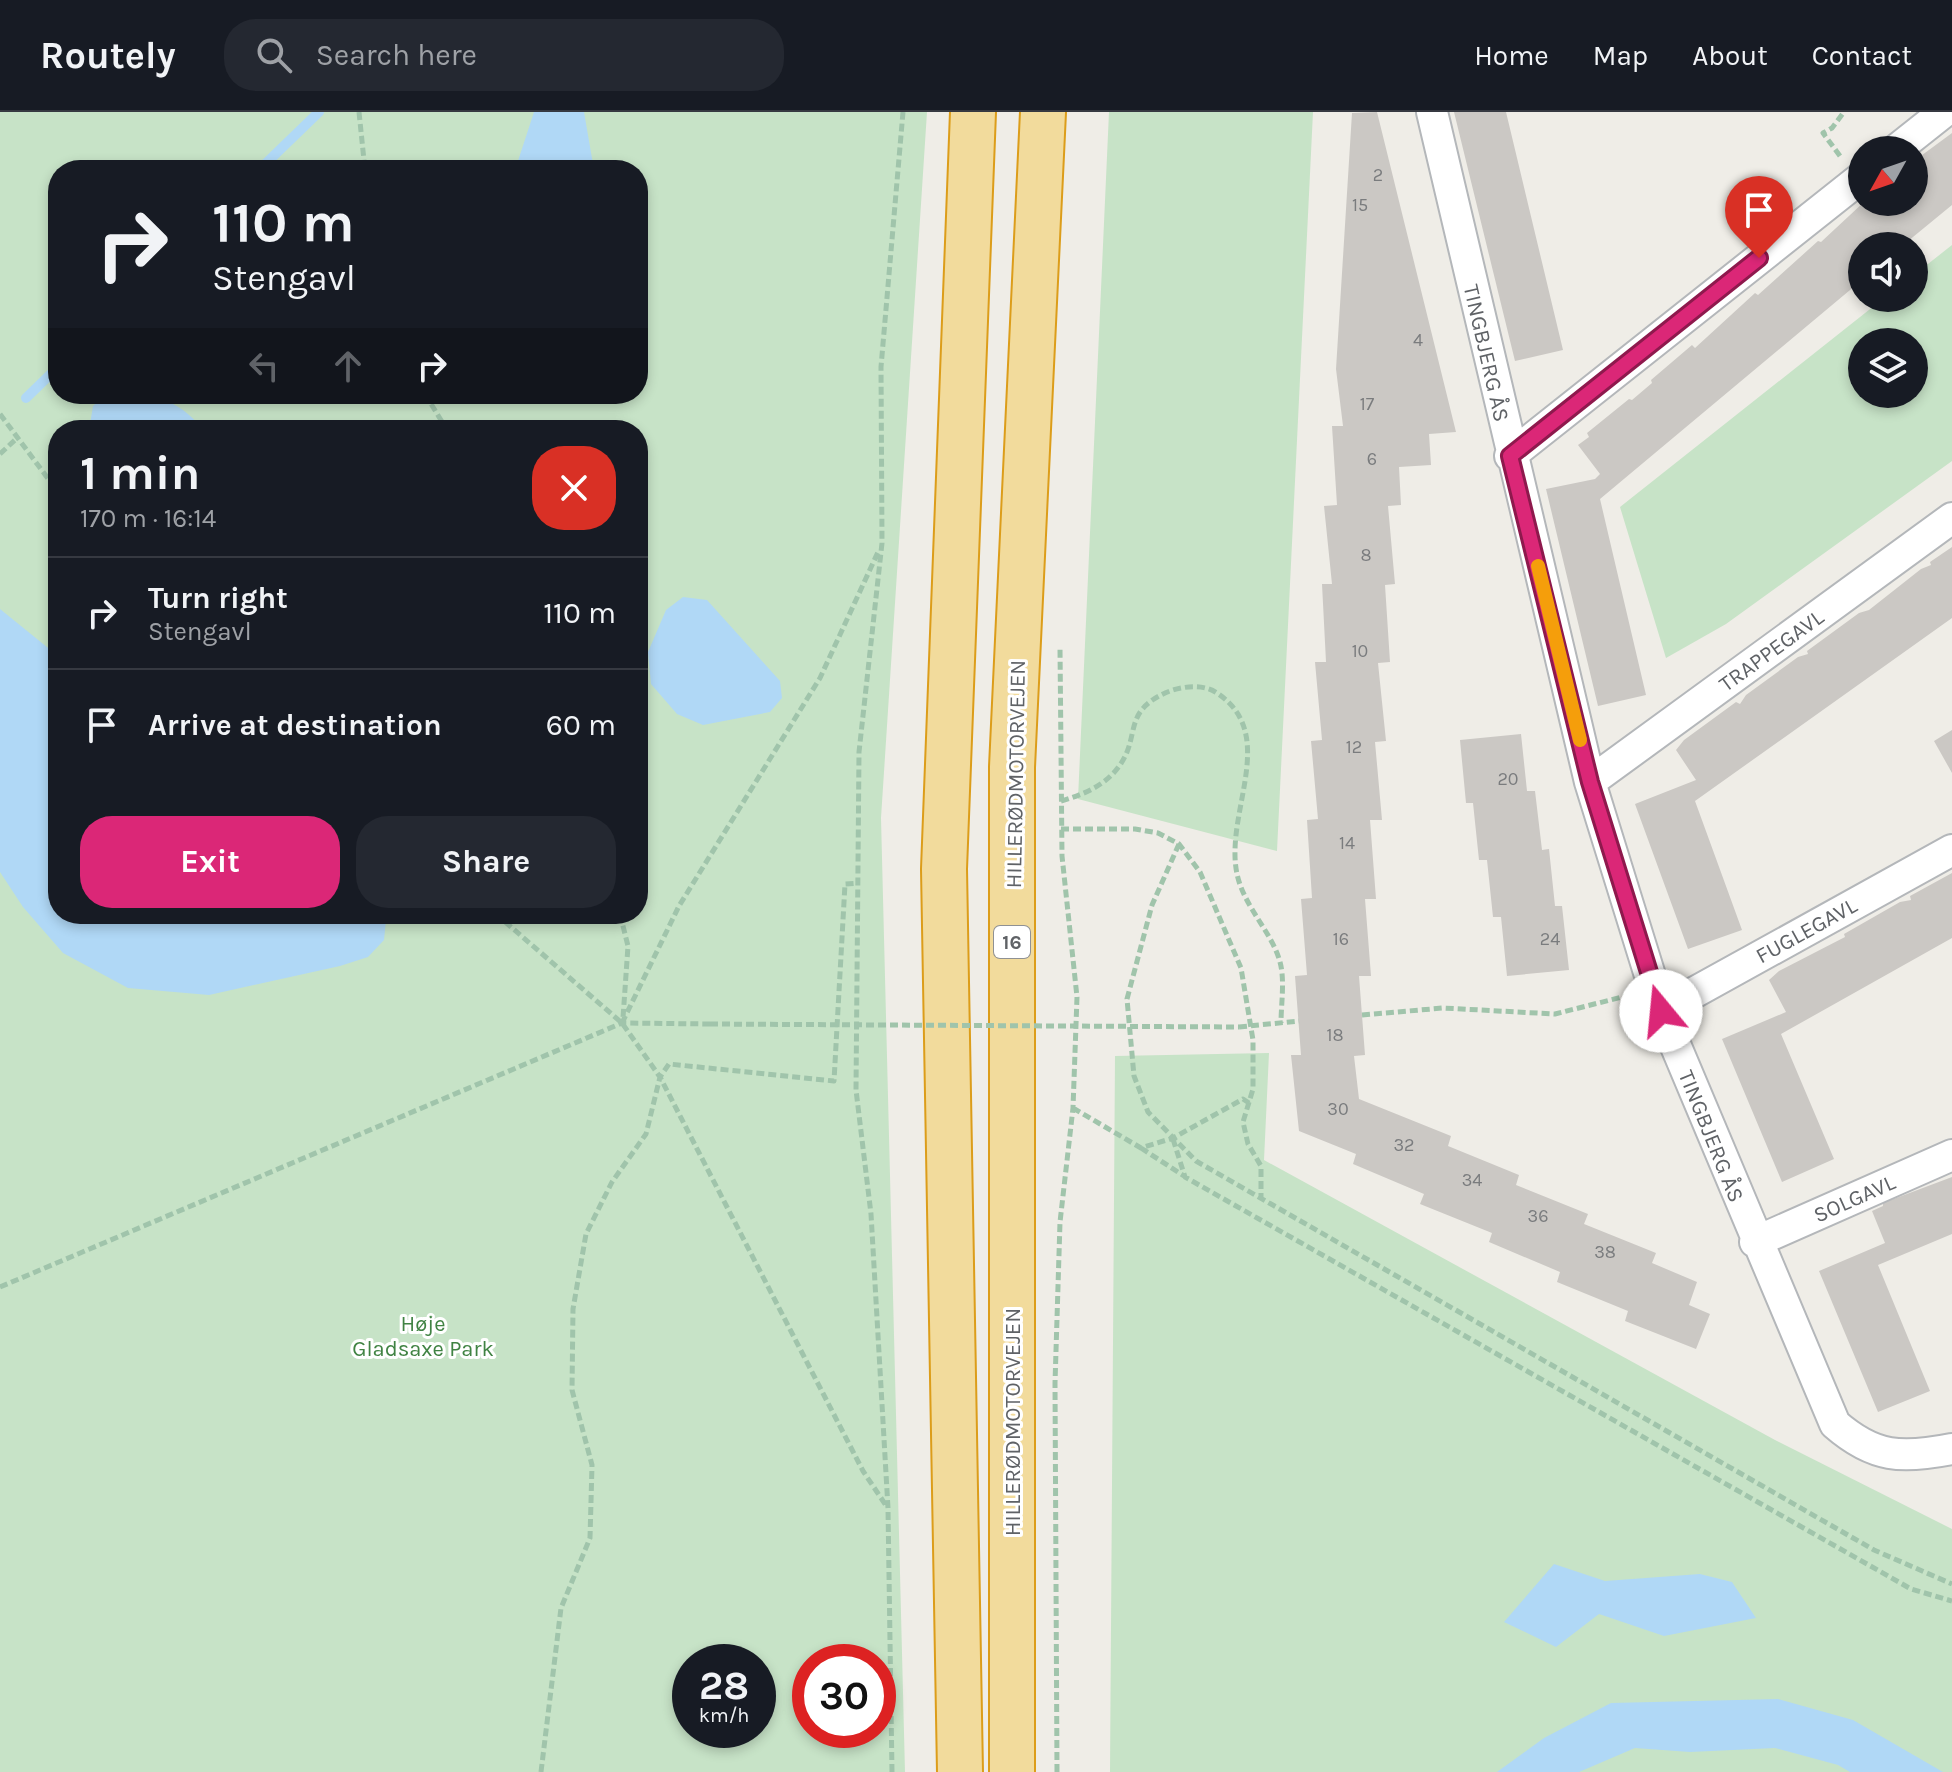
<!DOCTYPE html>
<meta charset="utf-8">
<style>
:root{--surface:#171b24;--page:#242831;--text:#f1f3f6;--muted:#9ea1a6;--line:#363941;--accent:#db2777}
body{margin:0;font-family:Karla,sans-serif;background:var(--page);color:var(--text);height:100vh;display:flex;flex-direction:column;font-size:30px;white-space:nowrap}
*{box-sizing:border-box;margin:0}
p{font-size:26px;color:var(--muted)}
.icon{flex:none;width:44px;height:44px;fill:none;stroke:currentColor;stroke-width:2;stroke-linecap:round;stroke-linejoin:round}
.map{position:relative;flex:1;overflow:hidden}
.side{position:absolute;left:48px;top:308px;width:600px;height:504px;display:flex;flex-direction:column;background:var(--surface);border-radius:32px;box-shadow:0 4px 12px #0003}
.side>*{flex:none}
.top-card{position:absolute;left:48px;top:48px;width:600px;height:244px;border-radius:32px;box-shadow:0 4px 12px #0003;background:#171b24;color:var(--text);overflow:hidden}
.needle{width:52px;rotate:230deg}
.fabs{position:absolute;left:1848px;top:24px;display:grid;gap:16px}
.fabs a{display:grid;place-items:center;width:80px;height:80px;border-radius:50%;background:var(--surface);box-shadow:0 4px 12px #0003;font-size:40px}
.speed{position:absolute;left:672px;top:1532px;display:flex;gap:16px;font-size:40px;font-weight:700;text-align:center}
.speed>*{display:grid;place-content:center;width:104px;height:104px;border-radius:50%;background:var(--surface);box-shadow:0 4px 12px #0003;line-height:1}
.speed small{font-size:20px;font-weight:400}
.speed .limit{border:12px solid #d22;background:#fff;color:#111}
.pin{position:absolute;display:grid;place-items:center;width:68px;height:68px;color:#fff;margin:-82px -34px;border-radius:50% 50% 50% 0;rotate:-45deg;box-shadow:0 0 8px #0007}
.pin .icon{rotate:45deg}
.me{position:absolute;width:88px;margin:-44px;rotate:343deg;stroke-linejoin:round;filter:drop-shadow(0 0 6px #0008)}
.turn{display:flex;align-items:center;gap:28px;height:168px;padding:0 32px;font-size:36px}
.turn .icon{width:104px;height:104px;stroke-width:2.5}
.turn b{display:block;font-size:56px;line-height:68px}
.lanes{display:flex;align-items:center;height:76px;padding:0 32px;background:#0003;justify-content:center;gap:40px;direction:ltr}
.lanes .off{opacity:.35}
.round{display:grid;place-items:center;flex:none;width:84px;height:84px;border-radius:32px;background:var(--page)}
.head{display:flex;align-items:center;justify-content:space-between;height:136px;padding:0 32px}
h1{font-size:48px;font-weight:700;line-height:60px}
.button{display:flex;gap:16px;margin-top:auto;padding:16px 32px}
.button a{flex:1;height:92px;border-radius:32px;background:var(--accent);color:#fff;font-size:32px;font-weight:700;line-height:92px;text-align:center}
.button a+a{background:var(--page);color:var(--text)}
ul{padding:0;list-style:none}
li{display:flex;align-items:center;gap:24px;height:112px;padding:0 32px;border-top:2px solid var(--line)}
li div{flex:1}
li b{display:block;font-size:30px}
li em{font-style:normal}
header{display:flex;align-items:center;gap:48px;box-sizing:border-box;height:112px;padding:0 40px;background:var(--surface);border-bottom:2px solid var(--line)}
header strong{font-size:38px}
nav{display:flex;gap:44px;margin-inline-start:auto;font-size:28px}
.search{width:560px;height:72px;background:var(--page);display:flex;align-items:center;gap:20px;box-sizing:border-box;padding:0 28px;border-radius:32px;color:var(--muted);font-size:30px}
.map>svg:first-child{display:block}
.green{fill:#c7e3c7;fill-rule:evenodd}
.water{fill:#b0d8f6}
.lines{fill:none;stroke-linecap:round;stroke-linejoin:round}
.stream{stroke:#b0d8f6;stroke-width:10}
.building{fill:#cbc8c4}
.minor-casing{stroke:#b4b7ba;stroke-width:34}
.motorway-casing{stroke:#dc9d1a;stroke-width:48}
.path{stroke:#a0c4ab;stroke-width:5;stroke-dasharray:8 4;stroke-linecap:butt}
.minor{stroke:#fff;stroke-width:30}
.motorway{stroke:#f2db9c;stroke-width:44}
.path-bridge{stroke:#a0c4ab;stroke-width:5;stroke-dasharray:8 4;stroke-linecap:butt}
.route-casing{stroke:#8e194d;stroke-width:20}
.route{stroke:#db2777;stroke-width:14}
.slow{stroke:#f59e0b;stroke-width:14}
.labels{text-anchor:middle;stroke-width:6;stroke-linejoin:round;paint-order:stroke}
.number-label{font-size:18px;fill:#7a7c7e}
.shield{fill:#fff;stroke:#8f9194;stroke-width:2}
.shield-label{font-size:20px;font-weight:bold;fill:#5f6266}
.street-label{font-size:22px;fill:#5f6266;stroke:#fff}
.park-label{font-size:22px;fill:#408343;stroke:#fff}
</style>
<header>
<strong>Routely</strong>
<div class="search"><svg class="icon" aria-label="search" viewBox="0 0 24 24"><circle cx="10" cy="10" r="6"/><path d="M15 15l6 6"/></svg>Search here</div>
<nav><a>Home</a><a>Map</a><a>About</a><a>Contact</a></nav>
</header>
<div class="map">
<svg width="1952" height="1660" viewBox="0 0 1952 1660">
<rect width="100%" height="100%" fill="#efede7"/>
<path class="green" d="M0,0H927L881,706L905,1660H0ZM58,58H638V282H58ZM58,318H638V802H58ZM690,1550H758V1618H690ZM810,1550H878V1618H810Z
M1109,0H1313L1277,739L1078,687Z
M1952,133V349L1726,512L1666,546L1620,395L1884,186H1914V163ZM1914,230V282H1862V230Z
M1269,941L1264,1048L1775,1328L1952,1417V1660H1110L1115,944Z"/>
<path class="water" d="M534,0H584L594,58H515Z
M106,282C151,282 174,283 204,318H89L93,294Z
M683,485L707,488L780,569L782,586L770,600L703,613L677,602L651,572L648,540L666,498Z
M0,497L58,544V802H378L386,808L384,828L368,845L340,854L209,883L128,876L63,841L23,795L0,760Z
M1554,1452L1605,1469L1700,1462L1732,1470L1756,1506L1664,1524L1599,1502L1556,1535L1504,1510Z
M1778,1587L1853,1608L1943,1660H1850L1838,1653L1775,1636L1690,1640L1635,1636L1579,1660H1497L1544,1626L1611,1591Z"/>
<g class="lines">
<path class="stream" d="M259,58L319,0
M26,286L58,255"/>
</g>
<path class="building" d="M1377,0L1456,320L1429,322L1431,353L1399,355L1401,393L1388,394L1395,472L1385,473L1390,550L1378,551L1386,629L1375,630L1382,708H1370L1376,787H1365L1371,864H1359L1365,943L1354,944L1359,987L1451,1024L1448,1034L1519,1063L1516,1073L1588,1102L1584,1112L1656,1141L1652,1151L1697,1170L1689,1193L1710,1202L1696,1237L1625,1209L1628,1199L1557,1170L1560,1160L1489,1130L1492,1121L1420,1092L1424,1082L1353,1052L1356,1042L1299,1019L1291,943H1301L1295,864L1307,863L1301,787L1312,786L1307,708L1318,707L1311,629L1322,628L1315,550H1326L1322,472H1332L1324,394L1337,393L1332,314H1343L1336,257L1352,1Z
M1454,0H1506L1563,238L1515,249Z
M1952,21V93L1902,134H1862V168L1600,387L1646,583L1598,594L1546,377L1595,367L1600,362L1578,333L1589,325L1587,321L1629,287L1632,288L1652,271L1651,268L1692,233L1695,236L1755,181L1758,183L1818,129L1821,130L1864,90H1914V49Z
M1952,435V506L1695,689L1742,818L1688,837L1635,692L1696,668L1676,638L1684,628L1736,590L1740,592L1746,583L1798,545L1808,542L1807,539L1859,501L1869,498L1921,457L1931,453L1930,450Z
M1952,618V661L1934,629Z
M1521,622L1527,679H1535L1542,738L1549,737L1555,794H1562L1569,858L1507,864L1501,805H1493L1487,748H1479L1473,691H1466L1460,628Z
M1952,761V826L1781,922L1834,1047L1782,1070L1722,927L1786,900L1769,868L1779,859L1845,825L1844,822L1900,790L1911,788L1910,784Z
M1952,1065V1122L1878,1153L1930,1279L1878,1300L1819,1159L1885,1131L1872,1099L1883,1094V1091Z"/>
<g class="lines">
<g class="minor-casing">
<path id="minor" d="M1432,0L1590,670L1661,899L1835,1312C1874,1346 1902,1347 1952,1337
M1896,38L1944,0
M1510,344L1862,65
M1590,670L1952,406
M1661,899L1952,738
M1755,1130L1952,1043"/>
</g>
<g class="motorway-casing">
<path id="motorway" d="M960,1660L944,757L973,0
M1012,1660V655L1043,0"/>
</g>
<path class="path" d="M359,0L365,58
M1840,44L1823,21L1832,16L1844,0
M425,282L447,318
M0,302L58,380
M0,342L16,327
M1061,689C1089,681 1115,669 1127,640C1136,617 1130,600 1159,584C1175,575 1201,570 1217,581C1280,623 1224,700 1237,762C1244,795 1272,820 1280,850C1285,868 1281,893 1281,911
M1061,717H1135L1158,721L1179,732L1200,760L1241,856L1253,928V977L1243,1010L1248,1032L1261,1054V1086
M1179,732L1152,793L1127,887L1134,964L1148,1000L1196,1049L1874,1438L1952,1472
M496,802L622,911L660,965L863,1359L887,1395
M620,802L628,834L623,906
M1362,903L1443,896L1555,902L1626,884
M622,911L679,794L820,566L879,438
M1239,915L1299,909
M1073,996L1141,1036L1173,1026L1243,987L1249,991
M1173,1027L1185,1065L1911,1477L1952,1489
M1141,1036L1184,1064
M0,1175L622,911L710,912
M541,1660L561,1496L590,1426L592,1353L572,1278L573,1197L586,1122L612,1070L646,1022L660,965L669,952L834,969L845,772L859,771
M892,1660L888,1396L871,1102L856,978L859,640L882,431L881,255L903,0
M1057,1660L1055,1271L1060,1110L1073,996L1077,885L1062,744L1060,536"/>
<use href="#minor" class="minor"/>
<use href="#motorway" class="motorway"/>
<path class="path-bridge" d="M710,912L1239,915"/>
</g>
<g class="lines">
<g class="route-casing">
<path id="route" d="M1661,899L1590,670L1510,344L1759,146"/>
</g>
<use href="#route" class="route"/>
<path class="slow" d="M1538,454L1580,628"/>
</g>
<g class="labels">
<g class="number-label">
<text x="1378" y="69">2</text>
<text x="1360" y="99">15</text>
<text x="1418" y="234">4</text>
<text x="1367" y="298">17</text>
<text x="1372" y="353">6</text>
<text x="1366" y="449">8</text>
<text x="1360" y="545">10</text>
<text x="1354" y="641">12</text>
<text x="1508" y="673">20</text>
<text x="1347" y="737">14</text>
<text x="1341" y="833">16</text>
<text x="1550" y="833">24</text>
<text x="1335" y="929">18</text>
<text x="1338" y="1003">30</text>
<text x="1404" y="1039">32</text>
<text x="1472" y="1074">34</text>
<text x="1538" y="1110">36</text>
<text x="1605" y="1146">38</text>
</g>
<rect class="shield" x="994" y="814" width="36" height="32" rx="6"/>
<g class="shield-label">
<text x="1012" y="837">16</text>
</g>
<g class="street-label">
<text transform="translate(1487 241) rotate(77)" y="8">TINGBJERG ÅS</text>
<text transform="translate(1771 538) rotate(-36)" y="8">TRAPPEGAVL</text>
<text transform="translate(1015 662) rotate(-89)" y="8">HILLERØDMOTORVEJEN</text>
<text transform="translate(1806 818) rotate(-29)" y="8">FUGLEGAVL</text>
<text transform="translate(1712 1024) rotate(68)" y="8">TINGBJERG ÅS</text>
<text transform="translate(1854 1086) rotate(-24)" y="8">SOLGAVL</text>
<text transform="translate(1012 1310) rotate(-90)" y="8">HILLERØDMOTORVEJEN</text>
</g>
<g class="park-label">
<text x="423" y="1219">Høje<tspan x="423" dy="25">Gladsaxe Park</tspan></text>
</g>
</g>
</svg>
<div class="fabs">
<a><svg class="needle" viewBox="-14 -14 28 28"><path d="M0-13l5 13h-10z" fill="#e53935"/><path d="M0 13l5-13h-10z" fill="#9ea1a6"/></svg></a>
<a><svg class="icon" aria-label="sound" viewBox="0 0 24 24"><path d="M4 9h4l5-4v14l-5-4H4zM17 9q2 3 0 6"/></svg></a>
<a><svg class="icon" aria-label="layers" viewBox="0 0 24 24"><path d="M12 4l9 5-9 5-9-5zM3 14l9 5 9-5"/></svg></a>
</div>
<div class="speed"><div>28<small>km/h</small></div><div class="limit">30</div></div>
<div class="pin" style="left:1759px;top:146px;background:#d93025"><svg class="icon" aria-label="arrive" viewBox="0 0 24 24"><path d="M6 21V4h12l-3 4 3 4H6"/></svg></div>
<svg class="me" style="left:1661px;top:899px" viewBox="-20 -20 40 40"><circle r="19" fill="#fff"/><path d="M0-13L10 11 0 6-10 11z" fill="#db2777"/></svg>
<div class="top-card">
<div class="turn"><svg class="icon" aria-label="right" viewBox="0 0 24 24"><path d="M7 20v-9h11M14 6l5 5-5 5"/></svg><div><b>110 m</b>Stengavl</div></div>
<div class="lanes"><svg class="icon off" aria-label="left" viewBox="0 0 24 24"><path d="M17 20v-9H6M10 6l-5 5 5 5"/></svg><svg class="icon off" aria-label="ahead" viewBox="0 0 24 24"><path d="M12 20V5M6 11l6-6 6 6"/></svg><svg class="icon" aria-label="right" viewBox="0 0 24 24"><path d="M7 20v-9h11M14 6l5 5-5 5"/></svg></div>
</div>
<section class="side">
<div class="head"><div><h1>1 min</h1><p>170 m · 16:14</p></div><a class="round" style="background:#d93025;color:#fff"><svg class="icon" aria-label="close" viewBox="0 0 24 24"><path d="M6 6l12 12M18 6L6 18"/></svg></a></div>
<ul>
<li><svg class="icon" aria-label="right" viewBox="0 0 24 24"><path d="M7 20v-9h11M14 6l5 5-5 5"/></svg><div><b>Turn right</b><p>Stengavl</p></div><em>110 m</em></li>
<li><svg class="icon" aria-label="arrive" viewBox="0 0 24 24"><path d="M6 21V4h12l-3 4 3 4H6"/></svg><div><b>Arrive at destination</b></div><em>60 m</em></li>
</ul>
<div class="button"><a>Exit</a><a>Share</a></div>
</section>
</div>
